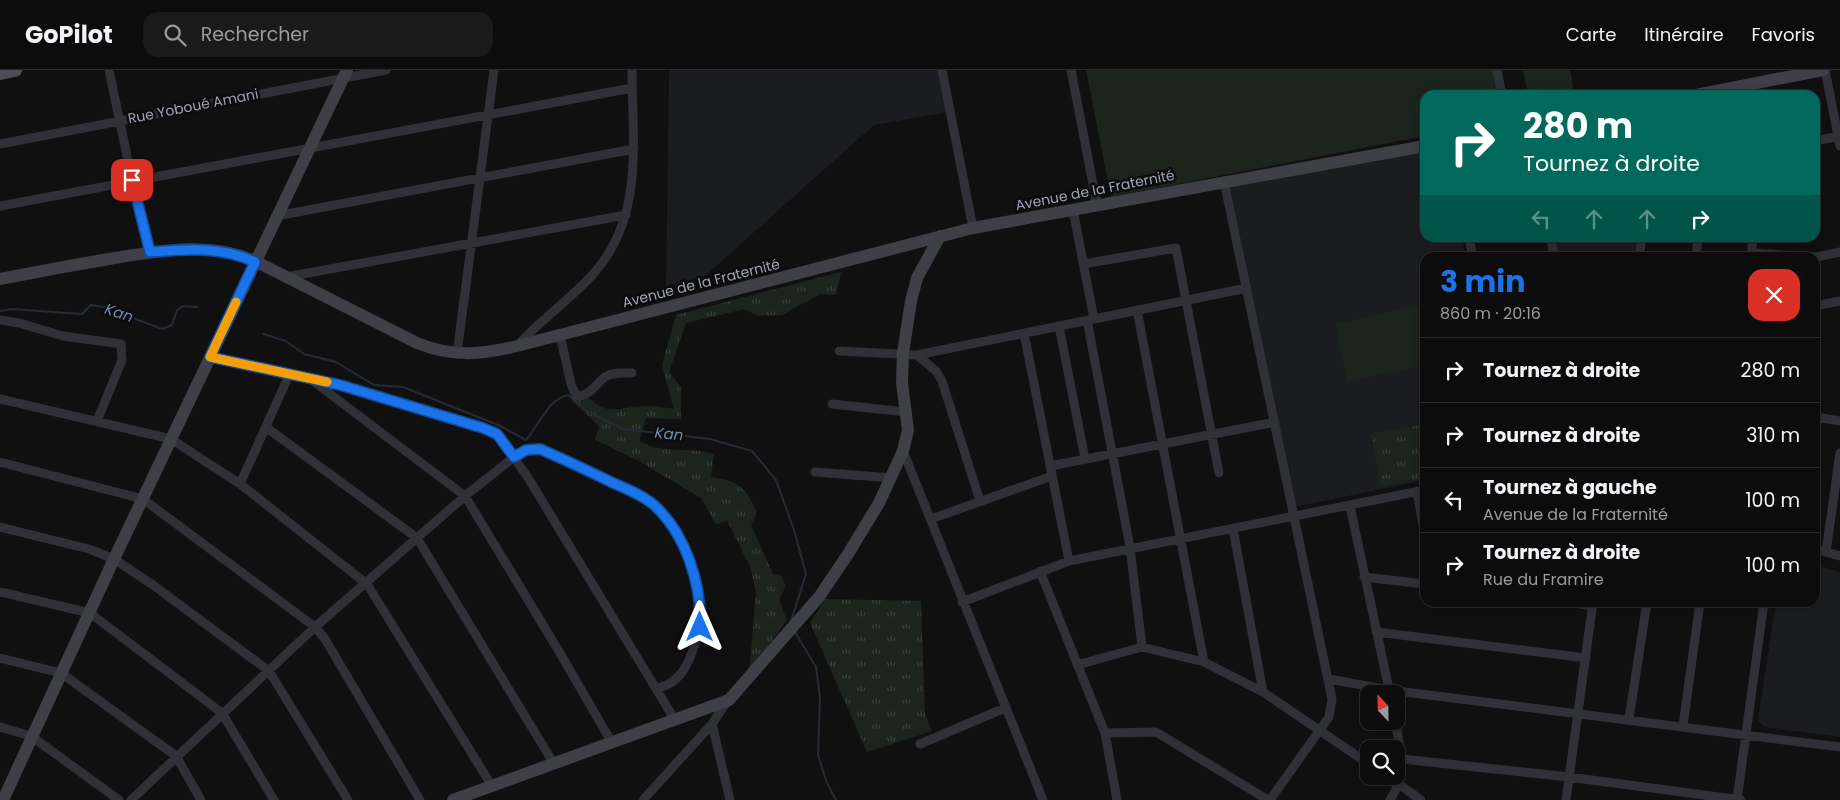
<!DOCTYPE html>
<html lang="fr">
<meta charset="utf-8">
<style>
:root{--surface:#0c0c0d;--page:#1a1a1b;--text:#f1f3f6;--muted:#9a9b9d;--line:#2c2c2e;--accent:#1a73e8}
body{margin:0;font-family:Poppins,sans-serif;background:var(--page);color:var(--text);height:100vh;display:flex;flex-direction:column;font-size:19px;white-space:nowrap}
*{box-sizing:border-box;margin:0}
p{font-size:16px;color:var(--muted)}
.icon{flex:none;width:28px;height:28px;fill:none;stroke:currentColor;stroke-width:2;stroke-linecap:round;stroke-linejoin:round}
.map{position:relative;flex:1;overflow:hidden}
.drawer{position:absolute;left:1420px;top:182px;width:400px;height:355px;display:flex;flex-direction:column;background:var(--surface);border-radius:15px;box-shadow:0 2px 12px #0003,0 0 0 1px var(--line)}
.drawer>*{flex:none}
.banner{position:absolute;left:1420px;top:20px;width:400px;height:152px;border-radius:15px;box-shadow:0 2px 12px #0003,0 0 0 1px var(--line);background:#00695c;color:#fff;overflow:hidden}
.needle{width:32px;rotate:338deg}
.tools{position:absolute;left:1360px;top:615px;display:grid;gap:10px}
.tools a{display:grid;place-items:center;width:45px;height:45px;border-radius:10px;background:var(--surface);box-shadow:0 2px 12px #0003,0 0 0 1px var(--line);font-size:25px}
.pin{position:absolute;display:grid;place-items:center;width:42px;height:42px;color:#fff;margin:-21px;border-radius:10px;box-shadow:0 2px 8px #0006}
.me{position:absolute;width:55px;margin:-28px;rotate:0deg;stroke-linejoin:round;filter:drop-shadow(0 0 4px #0008)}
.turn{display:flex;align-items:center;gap:18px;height:105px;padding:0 20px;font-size:22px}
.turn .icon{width:65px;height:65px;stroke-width:2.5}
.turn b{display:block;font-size:35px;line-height:42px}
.lanes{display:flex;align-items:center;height:48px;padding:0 20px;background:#0003;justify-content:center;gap:25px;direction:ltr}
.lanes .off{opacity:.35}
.round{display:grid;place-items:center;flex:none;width:52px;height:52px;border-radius:15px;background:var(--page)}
.overview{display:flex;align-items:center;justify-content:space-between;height:85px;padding:0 20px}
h1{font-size:30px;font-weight:700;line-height:38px;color:var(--accent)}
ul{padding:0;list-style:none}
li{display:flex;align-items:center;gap:15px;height:65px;padding:0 20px;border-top:1px solid var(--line)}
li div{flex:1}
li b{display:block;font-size:19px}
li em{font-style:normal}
header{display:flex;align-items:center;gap:30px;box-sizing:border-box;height:70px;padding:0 25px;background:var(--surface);border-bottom:1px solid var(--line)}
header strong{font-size:24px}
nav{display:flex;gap:28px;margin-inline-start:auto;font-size:18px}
.search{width:350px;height:45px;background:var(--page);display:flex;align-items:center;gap:12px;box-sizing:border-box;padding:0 18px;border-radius:15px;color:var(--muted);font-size:19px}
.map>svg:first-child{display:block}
.built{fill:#1b1c1f}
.grass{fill:url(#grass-tufts)}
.park{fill:#1c241e}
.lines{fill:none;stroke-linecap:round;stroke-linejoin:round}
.stream{stroke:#252c36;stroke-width:2}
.street{stroke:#303137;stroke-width:9}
.secondary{stroke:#3e3f47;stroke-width:12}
.primary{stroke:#4c4d56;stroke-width:14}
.route-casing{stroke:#114b97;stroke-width:12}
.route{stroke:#1a73e8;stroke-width:9}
.slow{stroke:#f59e0b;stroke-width:9}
.labels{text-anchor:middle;stroke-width:5;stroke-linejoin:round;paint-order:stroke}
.street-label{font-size:14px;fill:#9fa3b4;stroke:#0b0b0c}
.water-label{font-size:15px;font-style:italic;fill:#728cb3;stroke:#0b0b0c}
</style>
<header>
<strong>GoPilot</strong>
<div class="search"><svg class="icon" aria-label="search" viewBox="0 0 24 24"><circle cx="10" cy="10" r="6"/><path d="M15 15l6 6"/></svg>Rechercher</div>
<nav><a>Carte</a><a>Itinéraire</a><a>Favoris</a></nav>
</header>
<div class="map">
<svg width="1840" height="730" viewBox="0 0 1840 730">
<defs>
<pattern id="grass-tufts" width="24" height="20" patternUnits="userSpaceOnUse" patternTransform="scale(1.25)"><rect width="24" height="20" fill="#1c241e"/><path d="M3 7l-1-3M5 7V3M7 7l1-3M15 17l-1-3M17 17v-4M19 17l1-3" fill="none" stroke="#3a413c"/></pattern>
</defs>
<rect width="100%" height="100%" fill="#101011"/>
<path class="built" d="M669,0H940L949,42L874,55L705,206L666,216Z
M1425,79V168H1462L1466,187L1425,188V410L1295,437L1230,116Z
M1554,168H1639L1636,187H1559Z
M1815,495L1840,502V667L1765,657L1758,650L1776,533L1815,532Z"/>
<path class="grass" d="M841,202L836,225L820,224L782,245L758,246L745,239L686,253L669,302L681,317V349L646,348L639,371C662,385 689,376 714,384L711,407C739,411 746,417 757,443L751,455L773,504L781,506L786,516L779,529L787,550L749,603L756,523L751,499L727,451L716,454L701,428L637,390L595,370L599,356L573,332L582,321C609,351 617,335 650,336C658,336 666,338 674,339L662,295L676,245Z
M1425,354V408L1380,416L1371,364Z
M825,529L921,531L925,644L932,661L867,682L810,553Z"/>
<path class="park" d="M1086,0H1493L1498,25H1425V66L1111,127Z
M1523,0H1570L1574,22L1556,25H1528Z
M1425,234V295L1347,312L1335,254Z"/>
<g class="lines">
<path class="stream" d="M0,241L11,239L82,244L91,235L104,237L162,259L172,255L177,240L183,236L197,237
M263,264L286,271L304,284L336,292L374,315L403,317L498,355L526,370C540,354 547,330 568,325L587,341L623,359L710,369L752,381L776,410L794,460L806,504L791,551
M795,562L816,597L820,628L818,685L827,713L836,730"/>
<path class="street" d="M109,0L132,110L150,182
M942,0L973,158
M1071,0L1097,135
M1497,0L1502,25
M1825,0L1840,76
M1815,71L1840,66
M0,74L386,0
M1224,111L1332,629L1329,647L1270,730
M0,136L632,18
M1073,140L1094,249
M276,146L634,79
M1469,168L1473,188
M1551,168L1554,188
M1751,183L1817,187L1840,182
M1751,187L1753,168
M1639,188L1642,168
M1696,188L1698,168
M1083,194L1176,178L1219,403
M286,207L626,145
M1815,236L1840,231
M1137,240L1204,592
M0,250L19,253L63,266L121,274L122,290L97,351
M1087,250L1130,477L1142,577
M1059,256L1085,389
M1024,263L1069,491
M560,265L571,314L576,326C591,326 594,315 605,307C612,302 624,303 632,303
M517,276C540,250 570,230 594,203C645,146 632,70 632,0
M839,281L917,285L1247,218
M457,284L494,0
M917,285L936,301L942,311L980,431
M210,287L309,308L465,426L560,583L612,673
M313,309L340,315L497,364L527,406L675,650
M0,329L171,369L240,414L367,514L492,716
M832,334L906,342
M1815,347L1840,351
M267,358L417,468L554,694
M903,381L1043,730
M0,392L143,429L315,557L325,569L420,730
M1050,396L1275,352
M815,402L892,408
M240,414L290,303
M1417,421L1425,466
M1350,436L1390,624
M931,449L1052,406
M0,457L89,479L114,489L153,515L269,601L348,730
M1233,459L1263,622
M1815,479L1840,486
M1826,482L1840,383
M1040,501L1105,663L1117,730
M1364,507L1425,514
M0,522L90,543L222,643L274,730
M962,532L1069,491L1425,420
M1567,532L1593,536
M1376,562L1586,588
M0,588L61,603L176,686L201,730
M1077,595L1142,577L1204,592L1263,622L1369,694
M1329,609L1389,620L1840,677
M1629,649L1647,532
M712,654L730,730
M1683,656L1700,532
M0,657L31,666L119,730
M1105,663L1156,662L1268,730
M920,674L1005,638
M1402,689L1569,707L1741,730
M1387,706L1421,730
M131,730L315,557L465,426L514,387L526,381L540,379C564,389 587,400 610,411C624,418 641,424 653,435C688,464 708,529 696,571C689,593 681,613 658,618
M643,730L712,654L728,630
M1390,730C1408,702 1401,682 1395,651
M1566,730L1593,532
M1737,730L1764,532"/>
<path class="secondary" d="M1696,25L1823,0
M0,209C36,202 73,195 109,189C158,181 208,171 255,191L417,273C451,287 481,285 517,276L973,158L1425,76
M3,730L114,489L347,0
M453,730L729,630L819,527L848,484L879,433L903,381L908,360L902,313L903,283L911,231L917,208L940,166"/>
<path class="primary" d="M0,3L15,0"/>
</g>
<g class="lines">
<g class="route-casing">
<path id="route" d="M132,110L150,182C187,179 221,176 255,192L210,287L340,315L483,358L497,364L514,387L526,380L540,379C565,390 589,401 613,413C627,419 642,425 654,435C686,464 702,515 700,557"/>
</g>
<use href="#route" class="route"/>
<path class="slow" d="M236,232L210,287L327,312"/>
</g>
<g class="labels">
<g class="street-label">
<text transform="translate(193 36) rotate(-11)" y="5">Rue Yoboué Amani</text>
<text transform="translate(1095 120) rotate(-11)" y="5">Avenue de la Fraternité</text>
<text transform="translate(701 213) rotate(-14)" y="5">Avenue de la Fraternité</text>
</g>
<g class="water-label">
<text transform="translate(119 243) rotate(19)" y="5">Kan</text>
<text transform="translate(669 364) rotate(6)" y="5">Kan</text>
</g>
</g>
</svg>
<div class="tools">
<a><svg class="needle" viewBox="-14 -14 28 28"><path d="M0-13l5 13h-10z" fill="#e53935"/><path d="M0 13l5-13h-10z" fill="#9a9b9d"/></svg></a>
<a><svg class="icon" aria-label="search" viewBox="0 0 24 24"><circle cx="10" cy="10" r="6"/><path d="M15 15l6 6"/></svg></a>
</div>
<div class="pin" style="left:132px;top:110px;background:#d93025"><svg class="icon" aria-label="arrive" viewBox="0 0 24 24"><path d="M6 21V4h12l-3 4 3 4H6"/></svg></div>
<svg class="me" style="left:700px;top:557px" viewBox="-20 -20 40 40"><path d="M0-17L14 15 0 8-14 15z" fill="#1a73e8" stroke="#fff" stroke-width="4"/></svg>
<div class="banner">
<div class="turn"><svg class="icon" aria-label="right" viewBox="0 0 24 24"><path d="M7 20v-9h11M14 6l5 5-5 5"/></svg><div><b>280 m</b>Tournez à droite</div></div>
<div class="lanes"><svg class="icon off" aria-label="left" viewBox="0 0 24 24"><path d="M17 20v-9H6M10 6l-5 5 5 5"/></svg><svg class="icon off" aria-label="ahead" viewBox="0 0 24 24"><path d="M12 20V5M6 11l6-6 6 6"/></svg><svg class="icon off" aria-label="ahead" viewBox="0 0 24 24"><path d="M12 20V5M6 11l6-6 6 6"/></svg><svg class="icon" aria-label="right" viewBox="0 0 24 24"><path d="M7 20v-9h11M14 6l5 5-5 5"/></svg></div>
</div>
<section class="drawer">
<div class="overview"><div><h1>3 min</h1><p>860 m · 20:16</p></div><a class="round" style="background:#d93025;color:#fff"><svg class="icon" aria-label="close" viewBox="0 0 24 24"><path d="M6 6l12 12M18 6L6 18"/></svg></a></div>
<ul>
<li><svg class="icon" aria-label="right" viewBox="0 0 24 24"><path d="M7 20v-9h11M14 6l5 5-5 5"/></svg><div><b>Tournez à droite</b></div><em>280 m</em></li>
<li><svg class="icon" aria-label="right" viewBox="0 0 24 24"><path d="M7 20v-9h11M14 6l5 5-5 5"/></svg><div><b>Tournez à droite</b></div><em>310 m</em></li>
<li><svg class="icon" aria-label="left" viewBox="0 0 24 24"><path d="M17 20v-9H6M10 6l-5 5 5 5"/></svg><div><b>Tournez à gauche</b><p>Avenue de la Fraternité</p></div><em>100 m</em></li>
<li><svg class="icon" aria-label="right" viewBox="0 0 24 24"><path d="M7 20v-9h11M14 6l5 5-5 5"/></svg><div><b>Tournez à droite</b><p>Rue du Framire</p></div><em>100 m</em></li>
</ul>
</section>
</div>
